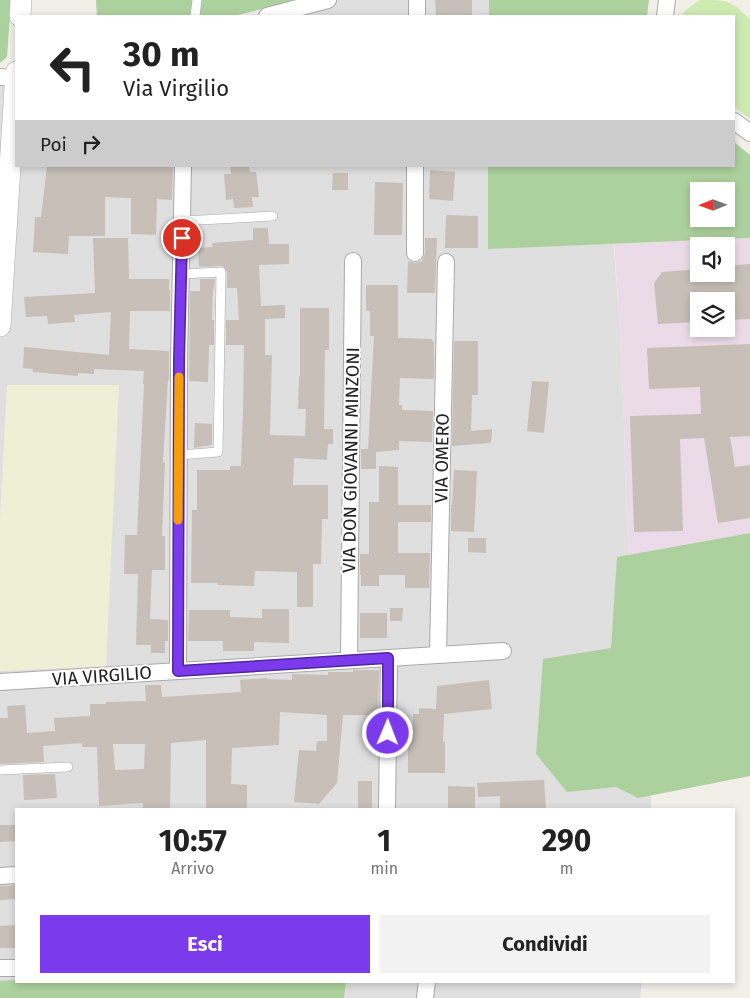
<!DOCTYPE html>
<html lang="it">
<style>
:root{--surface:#fff;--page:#f2f2f2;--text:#222;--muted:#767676;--accent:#7c3aed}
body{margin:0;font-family:"Fira Sans",sans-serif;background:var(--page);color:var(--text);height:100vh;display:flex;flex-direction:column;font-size:19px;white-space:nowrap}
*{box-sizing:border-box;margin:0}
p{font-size:16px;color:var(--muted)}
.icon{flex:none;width:28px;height:28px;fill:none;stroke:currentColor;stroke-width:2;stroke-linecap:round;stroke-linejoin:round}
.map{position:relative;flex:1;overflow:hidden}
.drawer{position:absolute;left:15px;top:808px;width:720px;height:175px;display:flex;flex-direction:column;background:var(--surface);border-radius:0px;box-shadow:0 2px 8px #0003}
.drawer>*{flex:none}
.guide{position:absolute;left:15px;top:15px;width:720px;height:152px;border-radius:0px;box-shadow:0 2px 8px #0003;background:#fff;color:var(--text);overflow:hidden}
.needle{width:32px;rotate:269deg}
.buttons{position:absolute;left:690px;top:182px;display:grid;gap:10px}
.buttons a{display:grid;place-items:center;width:45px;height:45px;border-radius:0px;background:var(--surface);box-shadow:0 2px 8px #0003;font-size:25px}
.pin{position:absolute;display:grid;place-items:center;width:42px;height:42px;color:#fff;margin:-21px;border:2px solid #fff;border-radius:50%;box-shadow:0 1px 5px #0007}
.me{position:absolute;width:55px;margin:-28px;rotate:1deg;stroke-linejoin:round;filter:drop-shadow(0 0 4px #0008)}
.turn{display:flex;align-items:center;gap:18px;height:105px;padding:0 25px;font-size:22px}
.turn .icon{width:65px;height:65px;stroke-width:2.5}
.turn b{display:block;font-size:35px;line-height:42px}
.then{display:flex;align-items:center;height:48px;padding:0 25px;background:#0003;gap:10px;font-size:19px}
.eta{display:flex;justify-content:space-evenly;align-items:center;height:85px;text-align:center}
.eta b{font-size:30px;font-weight:700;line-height:35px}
.action{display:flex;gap:10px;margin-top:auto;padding:10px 25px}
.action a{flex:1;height:58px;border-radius:0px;background:var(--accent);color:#fff;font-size:20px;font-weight:700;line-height:58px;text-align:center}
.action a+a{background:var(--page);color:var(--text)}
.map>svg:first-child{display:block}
.residential{fill:#e0dfdf}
.industrial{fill:#ebdbe8;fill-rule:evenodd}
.farmland{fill:#eef0d5}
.grass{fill:#cdebb0}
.forest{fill:#add19e;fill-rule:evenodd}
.building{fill:#c7bfb8;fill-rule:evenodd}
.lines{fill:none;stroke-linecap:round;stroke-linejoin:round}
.service-casing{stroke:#a9a9a9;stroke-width:10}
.minor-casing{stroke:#a9a9a9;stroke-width:18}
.tertiary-casing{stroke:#a9a9a9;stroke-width:22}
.service{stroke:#fff;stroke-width:9}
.minor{stroke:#fff;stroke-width:16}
.tertiary{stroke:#fff;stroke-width:21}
.route-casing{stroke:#51269a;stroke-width:12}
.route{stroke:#7c3aed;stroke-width:9}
.slow{stroke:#f59e0b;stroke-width:9}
.labels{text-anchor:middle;stroke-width:4;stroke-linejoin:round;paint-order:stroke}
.street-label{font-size:18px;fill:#222;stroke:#fff}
</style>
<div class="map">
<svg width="750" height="998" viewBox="0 0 750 998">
<rect width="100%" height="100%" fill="#f2efe9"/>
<path class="residential" d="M328,0H592V16H267Z
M0,78H16V166H605L610,196L620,331L624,421L626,509L629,555L651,755V809H16V981H642L640,998H0Z"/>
<path class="industrial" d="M750,238V533L629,555L626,509L624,421L620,331L614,244ZM699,246H726V274H699ZM699,301H726V329H699Z"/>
<path class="farmland" d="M7,385H119L106,666L0,671V519Z"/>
<path class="grass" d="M700,0C728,0 730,0 750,19V119L734,107V16H681L686,10Z"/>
<path class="forest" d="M0,0H11L7,57L0,63Z
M96,0H297L234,16H97Z
M489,0H649L647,16H489Z
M734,142L750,155V238L488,249V166H734ZM699,191H726V219H699Z
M750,533V776L638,798L616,787L567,792L536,754L543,659L611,648L617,557Z
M16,980V981H346L344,998H0V981Z"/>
<path class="building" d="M435,0H472V16H436Z
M47,166H173L172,200L157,199L156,235L131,234V198L105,197V236H69L68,254L33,252L35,217H41Z
M230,166H249L250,172H256L259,197H252L253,207L234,208L233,199L226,200L224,174H231Z
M430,170L455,172L453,201L429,199Z
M333,173H348V190H332Z
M375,182L403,183L402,235H374Z
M446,215L478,216V248H445Z
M253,228H268L269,244H289V264L259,265L261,306L285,305V318L265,319V355H272L270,435L305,436L306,409H298L299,376H300V308H329V350H325L324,429H333V444H328L327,460L294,458L293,485H328V519H322L321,564H313V607H297V572L255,571L254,586L218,585V583H191L192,510H197V470H230V466H241L243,410L244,345H226V320H239L237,288H227V272L224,267L221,266L199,267L198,248L213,247L212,243L253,240Z
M93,238H128L129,279H169V290H170V311H130L129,349L169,351V380H168L163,462L165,463L162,536H165V570H152L150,619L168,620V641H165V653H151V645H136L138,574H124L125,535H137L144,384H143L144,371L94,369V374L78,373V376L33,372V369L23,368L24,347L109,355L111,312L74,315L75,322L48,324L47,316L26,317L24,297L95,293Z
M425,238H437L435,293H407L408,261L415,263L422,261L425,253Z
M750,264V319L726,320V301H699V322L658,324L654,283L662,272L699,269V274H726V266Z
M200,279H215L214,289H213L212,320H214V345H209L208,382L189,381L190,291H200Z
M366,285H398V338L432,339V341H434V379L400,378L399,405H402V410L433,411L432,442L399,441V450L376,452V469H361V449H368L374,336H370V311H366Z
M454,341H478V395H472L471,431L492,429L491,443L452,446Z
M750,344V436L730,437L735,467L750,465V518L718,523L704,438L680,439L683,531L634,532L630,416L701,414L700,387L649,389L647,348Z
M532,381L549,382L544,433L527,431Z
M195,423L212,424V445L194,448Z
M379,466L398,467V505H431V522H398V553H430L429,588H405V575H379V586H361V575H360V554H369V502H379Z
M454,470L477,471L474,532L451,531V505H452Z
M468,538H486V553L468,552Z
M390,608H403L402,621H390Z
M262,609H289V643L254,642V651H223V641H188L189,610H230V617L262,618Z
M360,613H387V638H360Z
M353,670H379L378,715H343L337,783L319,804L294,802L299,750L316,751L317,741H327V715L280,712L279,745L232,748L231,784L247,785V809H206V740L171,743L170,809H143V803L99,806L97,747H82V743L43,746L44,762L0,764V718H8L7,706L25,705L27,733L55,731L54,718L90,716V704H106V702L146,701L145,685H161L162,697L241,692L240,680L267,678V679L292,680V674L328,675V672H353ZM113,744H145L144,769L115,770Z
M489,680L492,709L444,714L443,742H445V773H408V742H412L413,714H419V708L436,709L437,686Z
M55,774L57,798L24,800L23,775Z
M544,780L546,809H500V796L478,797L477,783Z
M358,781H372V809H358Z
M448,786L475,787V809H448Z
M0,825H16V841L0,842Z
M16,885V899L0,900V886Z
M16,925V948H0V926Z"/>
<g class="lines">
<g class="service-casing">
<path id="service" d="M195,16L197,0
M182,221L273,216
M179,455L218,452L221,272L181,274
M0,770L68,767"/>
</g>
<g class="minor-casing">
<path id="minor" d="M267,16L328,0
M417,16V0
M665,16L667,0
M0,77L16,78
M734,121L750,133
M415,253V166
M438,655L446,262
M349,660L353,261
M178,671L179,361L183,166
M0,682L503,651
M387,809L389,658
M0,876L16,875
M0,968H16
M425,998L427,981"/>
</g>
<g class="tertiary-casing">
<path id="tertiary" d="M20,16L21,0
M0,326L16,72"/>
</g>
<use href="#service" class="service"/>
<use href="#minor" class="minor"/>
<use href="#tertiary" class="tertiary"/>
</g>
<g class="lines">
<g class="route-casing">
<path id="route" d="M182,238L179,361L178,671L388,658V733"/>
</g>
<use href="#route" class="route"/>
<path class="slow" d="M178,520L179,377"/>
</g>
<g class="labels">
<g class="street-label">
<text transform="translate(442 458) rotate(-89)" y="6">VIA OMERO</text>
<text transform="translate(351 460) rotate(-89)" y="6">VIA DON GIOVANNI MINZONI</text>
<text transform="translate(102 676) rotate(-4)" y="6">VIA VIRGILIO</text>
</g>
</g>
</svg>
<div class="buttons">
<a><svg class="needle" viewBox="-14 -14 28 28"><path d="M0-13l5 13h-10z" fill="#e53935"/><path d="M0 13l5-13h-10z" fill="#767676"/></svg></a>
<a><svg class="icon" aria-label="sound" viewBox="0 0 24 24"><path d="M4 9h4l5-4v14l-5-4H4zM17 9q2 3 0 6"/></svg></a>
<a><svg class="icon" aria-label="layers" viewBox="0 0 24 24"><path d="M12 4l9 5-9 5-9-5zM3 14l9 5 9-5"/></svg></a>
</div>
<div class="pin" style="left:182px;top:238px;background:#d93025"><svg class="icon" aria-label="arrive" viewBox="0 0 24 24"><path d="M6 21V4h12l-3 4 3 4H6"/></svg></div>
<svg class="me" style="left:388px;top:733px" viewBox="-20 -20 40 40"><circle r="17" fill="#7c3aed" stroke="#fff" stroke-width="3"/><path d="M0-11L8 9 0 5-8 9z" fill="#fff"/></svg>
<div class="guide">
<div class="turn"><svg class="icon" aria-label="left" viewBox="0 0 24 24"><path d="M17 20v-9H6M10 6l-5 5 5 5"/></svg><div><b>30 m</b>Via Virgilio</div></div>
<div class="then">Poi<svg class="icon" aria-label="right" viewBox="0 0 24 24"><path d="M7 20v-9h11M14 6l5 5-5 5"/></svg></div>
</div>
<section class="drawer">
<div class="eta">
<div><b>10:57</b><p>Arrivo</p></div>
<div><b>1</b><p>min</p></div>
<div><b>290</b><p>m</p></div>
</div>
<div class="action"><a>Esci</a><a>Condividi</a></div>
</section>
</div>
